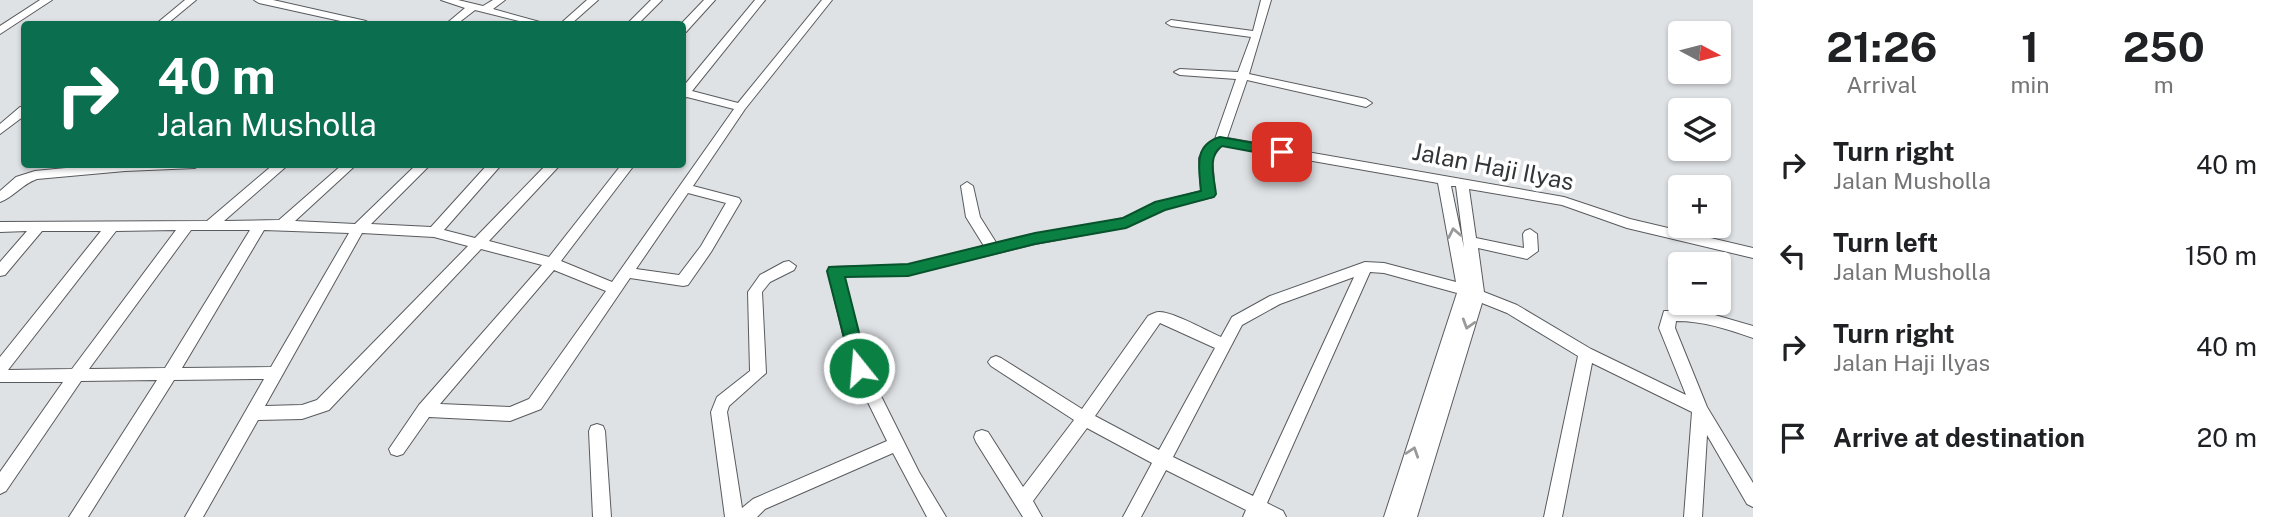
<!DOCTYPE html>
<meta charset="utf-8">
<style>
:root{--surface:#fff;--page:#f2f2f2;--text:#202124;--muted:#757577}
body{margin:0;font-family:"Public Sans",sans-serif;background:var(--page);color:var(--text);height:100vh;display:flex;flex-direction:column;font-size:26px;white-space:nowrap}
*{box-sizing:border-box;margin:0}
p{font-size:23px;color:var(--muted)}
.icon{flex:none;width:38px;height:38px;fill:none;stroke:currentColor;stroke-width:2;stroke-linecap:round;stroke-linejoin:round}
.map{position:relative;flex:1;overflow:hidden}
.sheet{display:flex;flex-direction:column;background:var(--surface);width:525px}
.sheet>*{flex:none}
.top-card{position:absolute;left:21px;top:21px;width:665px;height:147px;border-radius:7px;box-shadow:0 2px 5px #0004;background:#0b6e4f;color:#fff;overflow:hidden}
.needle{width:46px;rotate:97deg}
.controls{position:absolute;left:1668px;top:21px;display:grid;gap:14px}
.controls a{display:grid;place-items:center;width:63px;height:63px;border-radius:7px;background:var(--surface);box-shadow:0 2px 5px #0004;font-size:35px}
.pin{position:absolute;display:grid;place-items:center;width:60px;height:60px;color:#fff;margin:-30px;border-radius:14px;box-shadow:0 4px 10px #0006}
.me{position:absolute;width:77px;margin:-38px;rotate:343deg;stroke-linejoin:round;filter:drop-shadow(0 0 5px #0008)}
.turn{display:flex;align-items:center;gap:24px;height:147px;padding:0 21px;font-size:32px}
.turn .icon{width:91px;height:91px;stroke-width:2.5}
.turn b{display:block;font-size:49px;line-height:60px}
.eta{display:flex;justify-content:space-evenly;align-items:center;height:119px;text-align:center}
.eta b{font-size:42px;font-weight:700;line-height:49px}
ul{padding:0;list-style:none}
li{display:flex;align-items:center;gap:21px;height:91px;padding:0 21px}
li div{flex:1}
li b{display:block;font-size:26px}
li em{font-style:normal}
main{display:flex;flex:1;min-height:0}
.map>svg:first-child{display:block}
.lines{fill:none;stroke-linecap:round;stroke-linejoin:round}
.street-casing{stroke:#585b5e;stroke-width:2}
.street{fill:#fff;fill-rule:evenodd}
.oneway{stroke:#9a9a9b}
.route{fill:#0b8043;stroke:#07532c;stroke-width:2}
.labels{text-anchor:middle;stroke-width:7;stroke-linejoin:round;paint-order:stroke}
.street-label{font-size:24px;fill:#343537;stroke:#fff}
</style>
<main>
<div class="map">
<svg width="1753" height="517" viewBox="0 0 1753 517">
<rect width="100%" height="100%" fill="#dfe2e5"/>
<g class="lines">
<g class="street-casing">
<path id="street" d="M40,0H52L0,34V26Z
M185,0H196L167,24H156Z
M254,0H273L366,21L371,24H354L259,3Z
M441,0H458L483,6L493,0H505L493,9L547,24H531L475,10L457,24H446L465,8Z
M587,0H598L571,24H560Z
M651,0H662L638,24H627Z
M704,0H715L686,32L682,33L681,24Z
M755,0H765L692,91L738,103L822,0H832L745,109L693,186L739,198L741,201L711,252L688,285L683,286L630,278L541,409L510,421L429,417L403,454L397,456L391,454L389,449L419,405L542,265L481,249L329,410L302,419L258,420L203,517H185L264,379L174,380L88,517H69L157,380L81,381L6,491L0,494V472L63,382H0V357L101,231H42L5,275L0,276V262L27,231L0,232V222L207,221L274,164H289L224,221L279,220L343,164H357L295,221L355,224L417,164H431L371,224L431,227L488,164H502L444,230L475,238L547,164H561L489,241L549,257L622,164H635L561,261L612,282L734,109L687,97L682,99V88ZM688,193L726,203L701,246L679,275L636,269ZM176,230L72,369L8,370L116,231ZM191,230H250L165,368L89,369ZM264,230L349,233L271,367L182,368ZM362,233L434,237L468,246L317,400L302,405L265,406ZM554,270L606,291L529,399L510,407L440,404Z
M1261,0H1271L1249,74L1366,99L1372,103L1366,107L1247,80L1227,138L1564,197L1630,219L1753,248V258L1627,228L1562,205L1469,189L1476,238L1524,248L1523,234L1525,231L1530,229L1537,234L1538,251L1527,259L1478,248L1484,292L1517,305L1591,349L1686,395L1659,328L1664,311H1701L1753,326V338C1727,329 1704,321 1676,321L1675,328L1707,407L1753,483V507L1747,504L1707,435L1702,517H1684L1692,412L1592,363L1562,517H1544L1578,356L1507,313L1482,303L1417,517H1384L1457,293L1384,273L1370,272L1267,503L1283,511L1286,517H1243L1246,510L1166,470L1141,517H1123L1152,463L1087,428L1033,501L1042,517H1023L976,442L974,437L976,432L982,430L988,432L1023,487L1074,420L991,366L988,362L991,358L996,356L1001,358L1082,409L1148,316C1150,315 1156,312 1158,312C1172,311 1207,331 1221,337L1232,317L1270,296L1365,262L1384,263L1456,282L1438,183L1222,145L1212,158L1215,194L1213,197L1164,209L1127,227L1035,244L908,275L843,276L867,368L919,472L946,517H927L893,453L765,509L757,517H725L711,412L717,397L750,371L748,292L760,275L784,262L789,261L796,266L794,270L770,282L762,292L766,373L729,406L727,412L742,508L753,499L887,441L851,368L828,271L830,267L908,265L984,246L966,217L961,186L967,182L973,186L980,217L997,244L1124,218L1155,203L1201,191L1199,158L1204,149L1215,139L1236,79L1180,75L1174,72L1180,69L1238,72L1251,37L1171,26L1166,23L1171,20L1253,31ZM1451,186H1456L1464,248ZM1354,277L1253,496L1173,457L1242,325L1280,304ZM1160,323L1215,348L1159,450L1095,416Z
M20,107H24V116L0,134V124Z
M107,164H201L195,168L125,171L37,179C22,184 14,197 0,202V191L16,177L35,171Z
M597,424L603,426L605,431L611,517H593L589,431L591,426Z"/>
</g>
<use href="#street" class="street"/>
</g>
<defs><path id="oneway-chevron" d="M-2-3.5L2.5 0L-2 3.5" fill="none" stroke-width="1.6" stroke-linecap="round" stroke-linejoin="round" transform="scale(1.75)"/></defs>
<g class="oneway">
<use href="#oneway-chevron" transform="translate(1454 233) rotate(-101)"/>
<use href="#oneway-chevron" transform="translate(1468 324) rotate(107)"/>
<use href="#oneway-chevron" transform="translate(1413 452) rotate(-72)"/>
</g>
<path class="route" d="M1220,137L1282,148L1289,152L1282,157L1222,146C1207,156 1214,177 1216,194L1214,197L1165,210L1126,228L1035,244L908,276L845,277L868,368L865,373H853L827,271L829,267L908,264L1035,233L1123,218L1155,202L1201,191C1199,168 1193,145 1220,137Z"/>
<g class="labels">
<g class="street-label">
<text transform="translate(1493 167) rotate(11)" y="8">Jalan Haji Ilyas</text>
</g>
</g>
</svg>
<div class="controls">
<a><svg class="needle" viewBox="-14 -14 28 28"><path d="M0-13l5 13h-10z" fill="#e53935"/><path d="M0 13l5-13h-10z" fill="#757577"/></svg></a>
<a><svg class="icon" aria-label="layers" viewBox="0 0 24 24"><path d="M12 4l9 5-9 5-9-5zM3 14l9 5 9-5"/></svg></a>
<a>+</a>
<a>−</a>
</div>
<div class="pin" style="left:1282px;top:152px;background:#d93025"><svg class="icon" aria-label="arrive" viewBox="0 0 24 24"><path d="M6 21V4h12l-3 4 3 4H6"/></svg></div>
<svg class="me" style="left:859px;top:368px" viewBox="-20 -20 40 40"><circle r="17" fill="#0b8043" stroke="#fff" stroke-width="3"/><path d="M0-11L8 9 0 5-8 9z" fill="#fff"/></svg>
<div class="top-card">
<div class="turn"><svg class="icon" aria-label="right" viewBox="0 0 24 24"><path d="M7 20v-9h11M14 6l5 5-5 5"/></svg><div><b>40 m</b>Jalan Musholla</div></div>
</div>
</div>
<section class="sheet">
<div class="eta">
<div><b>21:26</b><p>Arrival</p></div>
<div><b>1</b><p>min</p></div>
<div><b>250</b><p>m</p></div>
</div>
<ul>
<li><svg class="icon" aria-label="right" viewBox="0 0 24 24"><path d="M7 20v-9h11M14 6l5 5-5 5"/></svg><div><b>Turn right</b><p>Jalan Musholla</p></div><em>40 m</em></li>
<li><svg class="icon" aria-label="left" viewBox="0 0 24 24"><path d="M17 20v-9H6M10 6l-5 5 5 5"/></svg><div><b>Turn left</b><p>Jalan Musholla</p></div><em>150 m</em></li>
<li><svg class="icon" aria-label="right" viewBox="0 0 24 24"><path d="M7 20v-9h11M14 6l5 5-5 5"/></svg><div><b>Turn right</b><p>Jalan Haji Ilyas</p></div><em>40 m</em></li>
<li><svg class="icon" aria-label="arrive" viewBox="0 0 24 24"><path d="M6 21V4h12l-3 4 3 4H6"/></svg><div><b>Arrive at destination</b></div><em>20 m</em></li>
</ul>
</section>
</main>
